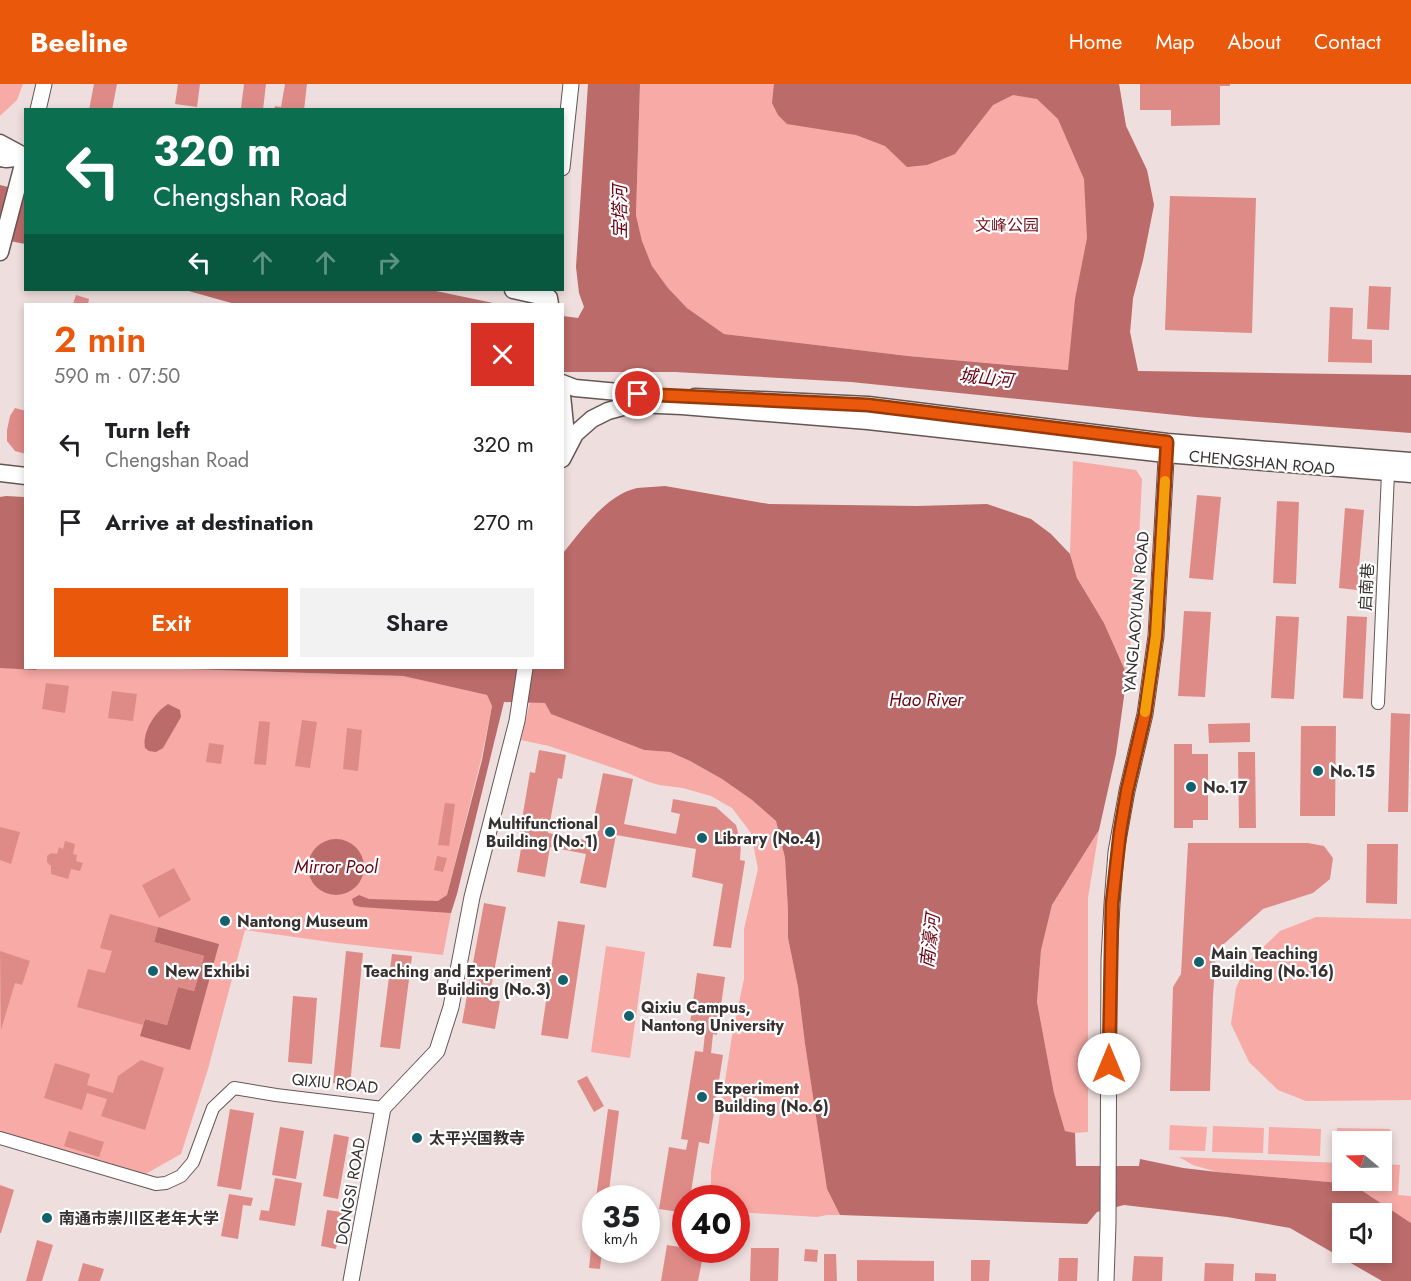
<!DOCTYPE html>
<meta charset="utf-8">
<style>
:root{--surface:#fff;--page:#f2f2f2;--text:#202124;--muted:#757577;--accent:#ea580c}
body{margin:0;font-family:Jost,"Noto Sans SC",sans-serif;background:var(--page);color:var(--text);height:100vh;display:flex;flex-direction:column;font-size:22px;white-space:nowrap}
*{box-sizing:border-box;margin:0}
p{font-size:20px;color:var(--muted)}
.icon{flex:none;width:33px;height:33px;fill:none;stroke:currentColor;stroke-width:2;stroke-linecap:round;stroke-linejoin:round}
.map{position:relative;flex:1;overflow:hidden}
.drawer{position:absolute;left:24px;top:219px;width:540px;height:366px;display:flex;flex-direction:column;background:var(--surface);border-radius:0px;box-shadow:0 3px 9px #0003}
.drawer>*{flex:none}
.guide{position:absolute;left:24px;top:24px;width:540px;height:183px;border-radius:0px;box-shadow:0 3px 9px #0003;background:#0b6e4f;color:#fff;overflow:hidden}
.needle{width:39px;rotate:289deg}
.fabs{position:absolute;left:1332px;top:1047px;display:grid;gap:12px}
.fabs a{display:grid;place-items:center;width:60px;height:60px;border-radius:0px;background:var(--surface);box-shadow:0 3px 9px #0003;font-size:30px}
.speed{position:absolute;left:582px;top:1101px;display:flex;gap:12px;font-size:30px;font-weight:700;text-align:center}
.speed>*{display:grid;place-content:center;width:78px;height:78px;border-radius:50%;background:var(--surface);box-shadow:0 3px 9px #0003;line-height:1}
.speed small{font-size:15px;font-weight:400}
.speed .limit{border:9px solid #d22;background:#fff;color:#111}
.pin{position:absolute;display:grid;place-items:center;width:51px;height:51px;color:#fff;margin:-26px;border:3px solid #fff;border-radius:50%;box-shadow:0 2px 6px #0007}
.me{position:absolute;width:66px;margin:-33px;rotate:0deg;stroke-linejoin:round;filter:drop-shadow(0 0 4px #0008)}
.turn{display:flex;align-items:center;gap:21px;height:126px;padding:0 30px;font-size:27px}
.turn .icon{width:78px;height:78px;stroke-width:2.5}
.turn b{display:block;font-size:42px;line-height:51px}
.lanes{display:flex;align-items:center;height:57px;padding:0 30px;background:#0003;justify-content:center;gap:30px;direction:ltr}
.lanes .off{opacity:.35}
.round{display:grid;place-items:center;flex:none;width:63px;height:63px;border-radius:0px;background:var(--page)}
.summary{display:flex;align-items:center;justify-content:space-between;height:102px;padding:0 30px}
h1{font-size:36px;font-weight:600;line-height:45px;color:var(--accent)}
.primary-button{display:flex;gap:12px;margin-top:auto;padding:12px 30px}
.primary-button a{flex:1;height:69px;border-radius:0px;background:var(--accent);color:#fff;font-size:24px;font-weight:600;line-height:69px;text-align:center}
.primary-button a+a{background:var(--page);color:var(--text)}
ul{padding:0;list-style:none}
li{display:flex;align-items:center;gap:18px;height:78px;padding:0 30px}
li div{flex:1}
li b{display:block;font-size:22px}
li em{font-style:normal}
header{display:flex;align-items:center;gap:36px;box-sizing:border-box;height:84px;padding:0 30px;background:var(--accent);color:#fff}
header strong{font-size:28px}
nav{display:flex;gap:33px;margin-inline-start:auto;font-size:21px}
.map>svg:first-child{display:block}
.green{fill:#f7aaa6}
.water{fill:#bb6b69;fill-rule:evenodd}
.building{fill:#de8b88}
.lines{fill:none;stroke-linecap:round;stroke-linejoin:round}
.minor-casing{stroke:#645756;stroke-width:14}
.tertiary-casing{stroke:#645756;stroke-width:17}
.secondary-casing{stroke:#645756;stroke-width:19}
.minor{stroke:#fff;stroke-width:12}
.tertiary{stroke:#fff;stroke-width:15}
.secondary{stroke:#fff;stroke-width:16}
.route-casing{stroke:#983908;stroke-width:15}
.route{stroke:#ea580c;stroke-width:10}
.slow{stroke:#f59e0b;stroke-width:10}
.poi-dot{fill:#14606c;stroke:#fff;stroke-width:2}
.labels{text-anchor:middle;stroke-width:4.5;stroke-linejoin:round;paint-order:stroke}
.park-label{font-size:16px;fill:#730e1a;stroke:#fff}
.street-label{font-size:16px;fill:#373131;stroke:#fff}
.poi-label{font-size:16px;font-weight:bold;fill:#373131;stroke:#fff;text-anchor:start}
.water-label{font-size:18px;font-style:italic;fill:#6c0414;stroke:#fff}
</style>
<header>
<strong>Beeline</strong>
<nav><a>Home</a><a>Map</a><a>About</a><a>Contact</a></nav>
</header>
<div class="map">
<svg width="1411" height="1197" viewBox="0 0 1411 1197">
<rect width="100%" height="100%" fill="#eededd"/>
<path class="green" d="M0,0H23L17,16L0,32Z
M640,0H1119L1126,42L1147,86L1154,121L1143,176L1133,214L1130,248L1138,287L1069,286L908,272L724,250L687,224L668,204L652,182L642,157L636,131Z
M1073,377L1136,386L1142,395L1137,495L1127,591L1104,539L1077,494L1070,470Z
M0,584L36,585L37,584H155L403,592L487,611L492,622L481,676L447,811L451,829L443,871L337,859L245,846L208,985L181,1070L142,1092L0,1049Z
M530,618L546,619L551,630L644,666L670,668L690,677L722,695L752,716L776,737L785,774L788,827V854L798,903L805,960L827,1105L840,1131H827L817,1133L737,1128L736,1114H711V1088L732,952L744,895V845L758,785L751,749L732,724L711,712L683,704L659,701L646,697L628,689L549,662L521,656Z
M1099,746L1088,814V1048L1075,1049L1065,1047L1054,1009L1037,918L1041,865L1052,821Z
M1316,833L1411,835V1016L1306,1017L1278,1006L1249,978L1231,940L1236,904L1249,877L1280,847Z
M606,862L645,868L630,974L591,968Z
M1170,1041L1207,1043L1205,1067L1169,1066Z
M1213,1042L1264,1044L1263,1069L1212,1068Z
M1269,1043L1321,1045L1320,1072L1268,1070Z
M1337,1044L1390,1045V1072H1382V1058H1342V1072L1337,1071Z
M1179,1073L1342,1079V1096H1382V1080L1400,1081L1398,1111L1411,1112V1139L1352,1100L1217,1088L1193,1081Z"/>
<path class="water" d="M588,0H640L636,131L642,157L652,182L668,204L687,224L724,250L908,272L1068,286L1075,215L1087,154L1084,95L1058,35L1037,15L1013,11L993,21L955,70L927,81L907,83L885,62L856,51L787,40L778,31L772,19L774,0H1119L1126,42L1147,86L1154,121L1143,176L1133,214L1130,248L1138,287L1411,291V349L1196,333L851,298L675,288H563V232L578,234L584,223L579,209L576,183Z
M0,101L25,107V160L0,155Z
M185,206H431L498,220H235Z
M665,402L769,420L917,422L987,420L1031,435L1051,450L1070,470L1077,494L1104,539L1127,591L1116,670L1099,746L1052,821L1041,866L1037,918L1054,1009L1065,1047L1075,1049L1076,1082H1139L1140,1075L1183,1084L1217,1088L1352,1100L1411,1139V1197H1382L1290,1144L1227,1133L1124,1121L1097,1128L1087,1140L840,1131L827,1105L805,960L798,903L788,854V827L785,774L776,737L752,716L722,695L690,677L670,668L644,666L551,630L545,619L504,618L457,810L451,829L360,823L354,821L352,815L359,811L369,815L438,817L447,811L482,676L492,622L487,611L403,592L155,584H562L563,469C582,446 606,411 637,404C646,403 656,403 665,402ZM1342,1130H1382V1168H1342Z
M6,412L25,413L26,584H37L36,586L0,584V413Z
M168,620L180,626L181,633L163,664L156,668L149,667L145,664C142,648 155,628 168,620Z
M308 783a28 28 0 1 1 56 0a28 28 0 1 1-56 0Z
M158,843L219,860L190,966L140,952L145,935L167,941L178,903L194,907L204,872L154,858Z"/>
<path class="building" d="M94,0H117L112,26H89Z
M178,0H200L197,23L175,20Z
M244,0H266L263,26L241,24Z
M285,0H307L304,26H274L275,22L281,23Z
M1140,0H1230V2H1220V41L1171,42V26H1140Z
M1170,112L1256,114L1252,249L1165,246Z
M1369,202L1391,203L1389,246L1367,245Z
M76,211L89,215L88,220H73Z
M1330,223L1353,224L1352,255L1372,256V279L1328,278Z
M15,324L26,327V370L15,367L7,357V346L10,332Z
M1197,411L1221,413L1213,496L1189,494Z
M1277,417L1299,418L1296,500L1273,499Z
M1345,424L1364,426L1357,506L1339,504Z
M1184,527L1211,528L1205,613L1178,612Z
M1276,532L1299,533L1294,615L1271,614Z
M1347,532L1367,533L1363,615L1343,614Z
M46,599L69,602L65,629L42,625Z
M112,607L137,610L133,637L108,634Z
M1391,629L1410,630L1408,728H1388Z
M302,636L317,638L310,684L295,682Z
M259,637L270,638L266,681L254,680Z
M1250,639V658L1209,659L1208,640Z
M1301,642H1336L1335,732H1300Z
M347,644L362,646L358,687L343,685Z
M209,659L224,661L221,680L206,678Z
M1174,660H1192V670H1208V736H1193V744H1174Z
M539,666L566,671L562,695L558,694L548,749L596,758L598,746L592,744L603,689L633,695L624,740L676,750L680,730L671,728L673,715L716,723L736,741L741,759L740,776L745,777L731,864L713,862L723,800L692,793L696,765L616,751L606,804L580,799L586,770L550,763L545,793L517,788L523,753H519L530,688L535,689Z
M1238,668H1255L1256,744H1239Z
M445,719L455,720L449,762L438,761Z
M0,743L20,748L11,780L0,776Z
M65,757L75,760L73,770L77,771L76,777L83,779L80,787L71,785L68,795L51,790V782L47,778V772L51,769L57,770L59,763L63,765Z
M1188,759H1308L1324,762L1333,774L1330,795L1313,809L1263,825L1216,867L1213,912L1210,1007H1170L1173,903L1181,890Z
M1367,760H1398L1397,820L1366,819Z
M437,772L447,774L443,788L434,786Z
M174,784L191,816L159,834L142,801Z
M484,819L506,823L489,915L500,917L495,945L462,939Z
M110,830L158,843L154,858L204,872L194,907L178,903L167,941L145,935L143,941L77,923L88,885L105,889L112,867L100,864Z
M558,837L585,841L568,955L541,951Z
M0,867L30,877L22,901L15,899L1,946Z
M346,867L363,869L350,1001L333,999Z
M392,870L412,872L400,965L380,963Z
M697,889L725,893L717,951L713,950L711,969L723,971L709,1060L699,1058L690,1114H686V1129L659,1125L669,1063L686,1066L688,1056L681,1055L695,967L703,968L705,949L689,947Z
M293,912L317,914L312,980L288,978Z
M141,976L164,984L145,1046L101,1032L107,1015L87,1009L82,1026L44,1014L55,979L90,990L87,1001L113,1009L118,992Z
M587,992L604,1022L594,1028L577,997Z
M230,1025L254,1029L241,1106L217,1102Z
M608,1025L619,1027L608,1114H596Z
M280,1043L304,1047L296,1095L272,1091Z
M69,1047L104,1058L99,1073L64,1062Z
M334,1050L349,1053L338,1115L323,1112Z
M275,1094L302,1099L295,1142L259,1136L261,1126L269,1127Z
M0,1101L14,1106L1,1149H0Z
M229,1110L253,1114L251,1122L243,1121L238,1155L221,1152Z
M327,1126L342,1128L336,1165L321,1162Z
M594,1136H596V1166H602L600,1185L589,1184Z
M37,1156L53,1161L42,1197H26Z
M667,1161L686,1164V1166L704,1167L698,1197H661Z
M751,1164H779L778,1197H750Z
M805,1165L818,1166L817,1178L804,1177Z
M824,1170H836L837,1197H824Z
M1134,1172L1163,1173L1162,1197H1132Z
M1059,1174H1078L1077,1197H1058Z
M857,1176L934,1177V1197H857Z
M971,1176H990L989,1197H971Z
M83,1179L104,1185L100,1197H78Z
M1205,1179L1234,1180L1233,1197H1204Z
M1255,1189L1276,1190V1197H1255Z"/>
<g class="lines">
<g class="minor-casing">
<path id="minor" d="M1378,619L1388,389
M0,1054L156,1100L166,1099L181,1092L193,1078L213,1024L234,1004L276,1011L383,1024"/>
</g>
<g class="tertiary-casing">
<path id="tertiary" d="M38,26L44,0
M562,84L571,0
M351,1197L383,1024L437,967L451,923L472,813L517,637L525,584
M1106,1197L1108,1139L1109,876L1112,820L1116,768L1127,707L1145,630L1156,552L1167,358"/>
</g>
<g class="secondary-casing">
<path id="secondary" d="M0,59L26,73
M0,74L6,75L25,73
M0,168L25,73
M513,206L549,214L550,220
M562,299L575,304L651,311
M562,311L565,341V365
M695,313L868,321L1167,358L1411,377
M562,375L575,350L592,335L608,327L634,320L682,322L868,337L1166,370L1411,390
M0,389L26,392"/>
</g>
<use href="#minor" class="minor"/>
<use href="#tertiary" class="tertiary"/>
<use href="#secondary" class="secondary"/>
</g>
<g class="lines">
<g class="route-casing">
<path id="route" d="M638,310L868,321L1167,358L1156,552L1145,630L1127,707L1120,748L1112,820L1109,980"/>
</g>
<use href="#route" class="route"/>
<path class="slow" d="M1145,628L1156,552L1165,397"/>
</g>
<g class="poi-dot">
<circle cx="1318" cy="687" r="6"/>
<circle cx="1191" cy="703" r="6"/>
<circle cx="610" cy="748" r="6"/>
<circle cx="702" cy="754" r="6"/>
<circle cx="225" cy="837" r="6"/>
<circle cx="1199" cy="878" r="6"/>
<circle cx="153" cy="887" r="6"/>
<circle cx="563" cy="896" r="6"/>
<circle cx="629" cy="932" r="6"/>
<circle cx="702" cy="1013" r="6"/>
<circle cx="417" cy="1054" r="6"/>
<circle cx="47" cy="1134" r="6"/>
</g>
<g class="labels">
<g class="park-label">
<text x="1007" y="147">文峰公园</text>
</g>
<g class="street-label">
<text transform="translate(1262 378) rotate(5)" y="6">CHENGSHAN ROAD</text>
<text transform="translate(1366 503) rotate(-87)" y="6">启南巷</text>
<text transform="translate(1136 528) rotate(-85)" y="6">YANGLAOYUAN ROAD</text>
<text transform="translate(335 999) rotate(6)" y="6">QIXIU ROAD</text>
<text transform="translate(350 1107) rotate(-80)" y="6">DONGSI ROAD</text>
</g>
<g class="poi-label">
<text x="1330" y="693">No.15</text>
<text x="1203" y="709">No.17</text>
<text x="598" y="745" text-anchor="end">Multifunctional<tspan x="598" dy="18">Building (No.1)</tspan></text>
<text x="714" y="760">Library (No.4)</text>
<text x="237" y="843">Nantong Museum</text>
<text x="1211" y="875">Main Teaching<tspan x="1211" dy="18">Building (No.16)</tspan></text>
<text x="165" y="893">New Exhibi</text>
<text x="551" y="893" text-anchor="end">Teaching and Experiment<tspan x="551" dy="18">Building (No.3)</tspan></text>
<text x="641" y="929">Qixiu Campus,<tspan x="641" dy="18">Nantong University</tspan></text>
<text x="714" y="1010">Experiment<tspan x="714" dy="18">Building (No.6)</tspan></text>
<text x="429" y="1060">太平兴国教寺</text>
<text x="59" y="1140">南通市崇川区老年大学</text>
</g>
<g class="water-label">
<text transform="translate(620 128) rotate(-90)" y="6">宝塔河</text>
<text transform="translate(986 294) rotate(6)" y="6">城山河</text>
<text x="926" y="622">Hao River</text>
<text x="336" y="789">Mirror Pool</text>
<text transform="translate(930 857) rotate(-83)" y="6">南濠河</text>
</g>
</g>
</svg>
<div class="fabs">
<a><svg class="needle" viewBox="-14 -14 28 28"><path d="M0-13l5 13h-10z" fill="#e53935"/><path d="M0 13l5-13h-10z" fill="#757577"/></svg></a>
<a><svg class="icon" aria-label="sound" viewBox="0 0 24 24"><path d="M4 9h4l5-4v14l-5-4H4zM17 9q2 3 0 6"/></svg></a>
</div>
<div class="speed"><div>35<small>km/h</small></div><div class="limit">40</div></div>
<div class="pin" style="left:638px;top:310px;background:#d93025"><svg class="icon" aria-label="arrive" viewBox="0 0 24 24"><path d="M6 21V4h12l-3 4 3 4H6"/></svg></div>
<svg class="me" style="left:1109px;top:980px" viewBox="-20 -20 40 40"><circle r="19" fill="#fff"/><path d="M0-13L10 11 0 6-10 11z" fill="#ea580c"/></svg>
<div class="guide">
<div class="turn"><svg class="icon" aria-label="left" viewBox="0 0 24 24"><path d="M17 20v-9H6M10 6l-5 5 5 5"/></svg><div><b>320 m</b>Chengshan Road</div></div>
<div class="lanes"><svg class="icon" aria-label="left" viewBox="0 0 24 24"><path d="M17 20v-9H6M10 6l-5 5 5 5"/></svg><svg class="icon off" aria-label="ahead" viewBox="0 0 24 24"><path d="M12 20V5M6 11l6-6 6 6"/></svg><svg class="icon off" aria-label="ahead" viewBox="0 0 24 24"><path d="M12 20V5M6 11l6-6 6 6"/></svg><svg class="icon off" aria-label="right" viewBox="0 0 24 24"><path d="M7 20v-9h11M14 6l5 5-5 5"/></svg></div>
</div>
<section class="drawer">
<div class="summary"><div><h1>2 min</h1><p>590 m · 07:50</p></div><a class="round" style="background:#d93025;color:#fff"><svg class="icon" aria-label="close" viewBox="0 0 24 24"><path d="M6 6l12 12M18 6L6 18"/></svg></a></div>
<ul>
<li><svg class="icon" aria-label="left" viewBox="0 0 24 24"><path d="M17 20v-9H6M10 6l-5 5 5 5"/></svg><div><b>Turn left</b><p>Chengshan Road</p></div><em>320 m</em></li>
<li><svg class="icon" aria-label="arrive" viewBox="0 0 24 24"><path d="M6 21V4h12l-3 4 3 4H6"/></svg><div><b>Arrive at destination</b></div><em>270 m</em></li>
</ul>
<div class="primary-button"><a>Exit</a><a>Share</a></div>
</section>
</div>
